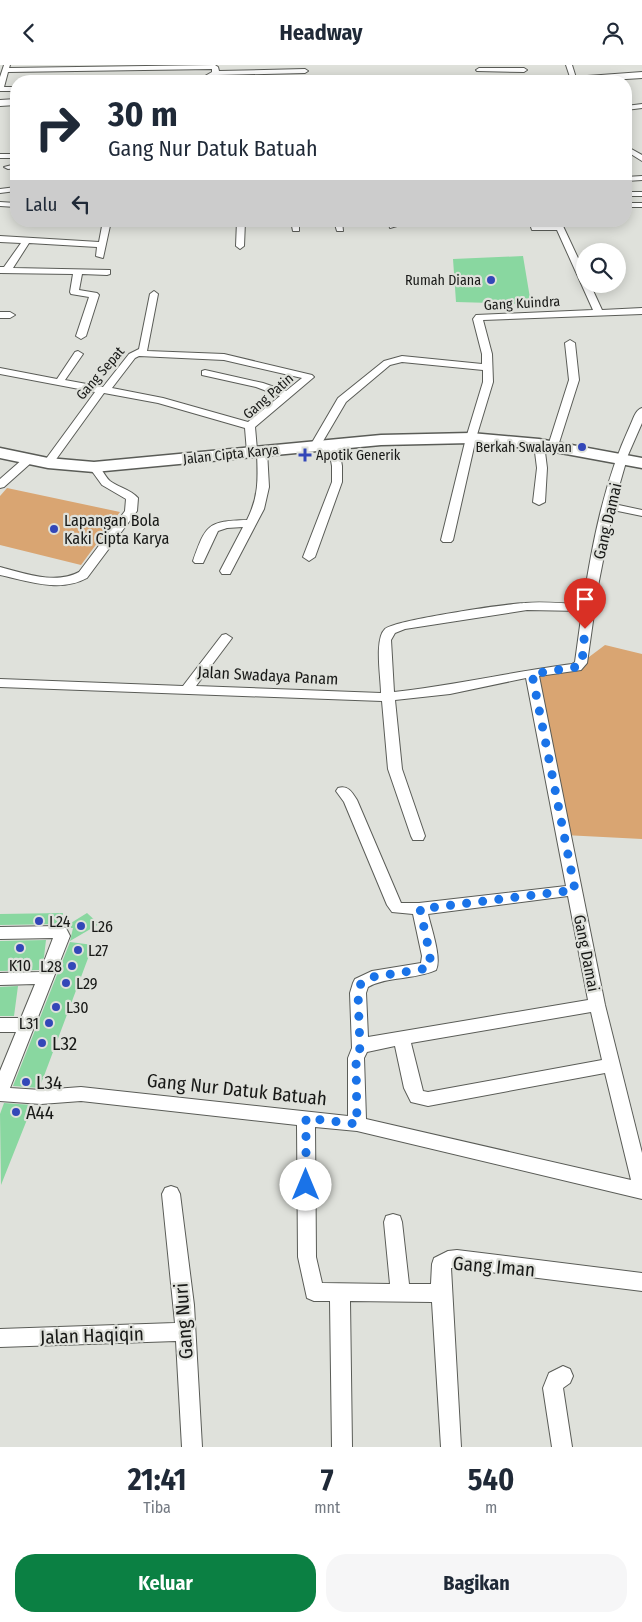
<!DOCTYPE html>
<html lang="id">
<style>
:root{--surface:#fff;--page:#f6f6f7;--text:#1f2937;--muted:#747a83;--accent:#0b8043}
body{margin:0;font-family:"Fira Sans Condensed",sans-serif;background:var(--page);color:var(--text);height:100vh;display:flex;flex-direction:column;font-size:19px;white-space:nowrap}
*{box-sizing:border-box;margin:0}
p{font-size:16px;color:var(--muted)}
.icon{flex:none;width:28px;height:28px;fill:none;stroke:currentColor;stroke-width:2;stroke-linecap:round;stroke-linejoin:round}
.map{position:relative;height:1382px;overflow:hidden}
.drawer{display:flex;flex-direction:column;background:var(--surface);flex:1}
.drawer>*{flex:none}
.banner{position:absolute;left:10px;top:10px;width:622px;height:152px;border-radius:20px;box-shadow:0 2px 12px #0003;background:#fff;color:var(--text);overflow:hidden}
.fabs{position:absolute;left:576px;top:178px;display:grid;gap:10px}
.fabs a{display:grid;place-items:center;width:50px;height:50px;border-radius:50%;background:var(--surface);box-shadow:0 2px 12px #0003;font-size:25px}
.pin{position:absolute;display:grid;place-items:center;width:42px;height:42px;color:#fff;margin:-51px -21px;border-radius:50% 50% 50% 0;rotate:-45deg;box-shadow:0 0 5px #0007}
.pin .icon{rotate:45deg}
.me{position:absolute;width:55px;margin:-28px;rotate:0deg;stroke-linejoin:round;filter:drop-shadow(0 0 4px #0008)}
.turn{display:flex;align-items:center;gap:18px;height:105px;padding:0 15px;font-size:22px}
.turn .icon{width:65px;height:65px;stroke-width:2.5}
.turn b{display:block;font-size:35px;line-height:42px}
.then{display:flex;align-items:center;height:48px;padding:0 15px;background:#0003;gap:10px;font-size:19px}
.eta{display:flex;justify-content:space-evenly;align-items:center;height:85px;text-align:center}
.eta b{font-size:30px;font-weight:700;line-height:35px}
.primary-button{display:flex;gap:10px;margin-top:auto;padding:10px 15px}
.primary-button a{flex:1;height:58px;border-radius:20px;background:var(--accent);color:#fff;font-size:20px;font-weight:700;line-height:58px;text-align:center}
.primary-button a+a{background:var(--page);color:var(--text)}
header{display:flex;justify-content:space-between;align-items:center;height:65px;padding:0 15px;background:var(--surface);font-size:22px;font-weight:700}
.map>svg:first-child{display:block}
.green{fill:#d9a572}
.building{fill:#89d7a0}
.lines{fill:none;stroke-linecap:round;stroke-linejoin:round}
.street-casing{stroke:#5a5c57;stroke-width:2}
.secondary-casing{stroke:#5a5c57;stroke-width:2}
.primary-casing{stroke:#5a5c57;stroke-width:3}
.street{fill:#fff;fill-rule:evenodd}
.secondary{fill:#fff;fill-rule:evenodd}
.primary{fill:#fff;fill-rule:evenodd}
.route{stroke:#1a73e8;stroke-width:9;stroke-dasharray:0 16.2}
.poi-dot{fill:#3347b8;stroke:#dfe1db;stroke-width:2}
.labels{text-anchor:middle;stroke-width:4.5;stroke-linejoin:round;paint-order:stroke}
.far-poi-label{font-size:14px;fill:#181917;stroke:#dfe1db;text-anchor:end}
.far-street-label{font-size:14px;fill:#181917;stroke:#dfe1db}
.poi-label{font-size:16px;fill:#181917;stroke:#dfe1db;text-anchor:start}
.street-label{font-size:16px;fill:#181917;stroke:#dfe1db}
.near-poi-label{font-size:19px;fill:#181917;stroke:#dfe1db;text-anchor:start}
.near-street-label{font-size:19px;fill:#181917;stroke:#dfe1db}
</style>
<header><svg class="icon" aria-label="back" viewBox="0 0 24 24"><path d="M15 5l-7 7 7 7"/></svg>Headway<svg class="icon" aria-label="person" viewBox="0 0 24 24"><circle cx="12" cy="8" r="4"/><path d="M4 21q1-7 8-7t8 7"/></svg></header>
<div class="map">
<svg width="642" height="1382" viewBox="0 0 642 1382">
<rect width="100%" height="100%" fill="#dfe1db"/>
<path class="green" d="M7,423L120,447L81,500L0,480V431Z
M605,580L642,589V774L564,770L532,609L581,598Z"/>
<path class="building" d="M523,191L531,239L456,237L453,194Z
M63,848L61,859L0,860V849Z
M87,848L99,859L70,876L73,863H68L66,861Z
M46,875L44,892L39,905L0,906V876Z
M70,877L93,880L44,1011L39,1023L13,1021Z
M18,921L14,951H0V922Z
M4,1038L32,1040V1042L1,1120L0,1049Z"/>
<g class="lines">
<g class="street-casing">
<path id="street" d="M4,0H10L9,3L215,0L218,2L219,6L305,4L308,6L305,8L217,10L208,13L205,11L212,7V4L8,7L4,22H16V26H0V12Z
M566,0H572L577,16L571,15Z
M479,3H524L527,5L524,7L477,6L476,5Z
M642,39V43L626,45V41Z
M626,81L642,90V96L626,86Z
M0,89H16V93H0Z
M16,99V103L8,104L4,102Z
M642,111V115L626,116V112Z
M16,122V126L0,128V124Z
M626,127H642V131H626Z
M0,137L16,138V142L0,141Z
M626,138H642V142H626Z
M103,156H111L103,193L96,191L97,182L29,178L13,203L110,205V209L107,210L82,209L79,225L97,228L99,230L86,271L81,274L76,271L89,232L71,229L70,227L73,209L0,208V202H4L21,178L0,177V171L99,177Z
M237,156H245L244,181L240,184L236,181Z
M291,156H299V166H293Z
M334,156H342L343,166H337Z
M388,156H396L397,161L390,163Z
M529,156H537L538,161H563L585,208V219H590L602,245L642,243V249L483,255L492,289L493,317L476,373L453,475L451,477H443L441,475L466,373L483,317V305L402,297L390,300L346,337L319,383L315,384L310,381L338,333L384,296L402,291L482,299V289L473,254L476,250L593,245L557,165H532Z
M154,226L158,229L147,286L224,289L312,310L314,312L255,362L257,385L262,383L267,386L269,422L264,444L230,509H222L220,506L243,462L227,463L218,466L203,498H195L193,496C206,460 207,456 247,455C259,431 258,414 257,388L252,390L247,387L245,363L158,338L104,328L52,400L48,401L43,398L95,327L0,309V303L57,314L75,287L78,286L83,289L65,315L103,322L129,289L139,284L150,229ZM139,291L224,295L302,313L286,326L263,318L205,305L202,306V310L256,322L280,331L248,357L163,333L112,323L135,293Z
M0,247H10L15,250L10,253H0Z
M570,275L575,278L579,315L558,381L553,384L548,381L569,315L565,278Z
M642,343V358L628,390L614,439L642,445V451L613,445L598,521L587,598L581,605L539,611L605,940L642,1088V1134L357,1066L315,1062L316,1192L322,1218L390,1219L384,1157L386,1151L393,1149L400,1151L402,1157L409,1219H431L432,1199L434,1193L448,1186L457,1185L642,1208V1226L457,1203H451L461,1382H441L432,1237L350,1236L352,1382H332L330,1236H314L307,1233L298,1192L297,1060L81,1036L41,1039L0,1036V1006L16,967H0V953H21L35,919L0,920V908L40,907L53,873L0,874V862L60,861L66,863L70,871L10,1023L41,1025L81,1022L348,1051V993L352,983L350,928L353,918L355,914L372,906L421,898L422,891L413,849L392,847L387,840L344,737L336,726L338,723C348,720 352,727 357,735L401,838H419L566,821L526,613L450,629L395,635L402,704L425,771L423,775H413L411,771L388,704L382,636L0,622V614L183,621L222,570L226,569L232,573L196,621L381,628C381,613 374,574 385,564C395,555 506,539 525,538C544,536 564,539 583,539C592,479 604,417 630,361C633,355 635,345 642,343ZM527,545L582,546L575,597L572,599C512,607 455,620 394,627L391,575L395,568L405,564ZM568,831L588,935L368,972L366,928L368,922C388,911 414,915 436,905C442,893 431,863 428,849ZM591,947L602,995L428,1027L423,1026L411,978ZM395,981L404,1023L411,1037L428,1041L605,1008L631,1115L366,1054L364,993L367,987Z
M333,376L338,379L342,401V417L315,492L309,496L303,492L332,417V401L328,379Z
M539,376L544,379L547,403L545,437L539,440L533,437L537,403L534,379Z
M28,392L33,395L32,397L4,422L0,423V414L24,393Z
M94,399C102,401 104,411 110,416C119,423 130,424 138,433L137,446L87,513C60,528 28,516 0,510V502C24,508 55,520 79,507L125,446L126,434L102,420L89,402Z
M171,1121L177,1123L180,1129L194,1240L202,1382H182L176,1276L0,1282V1264L175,1258L162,1129L165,1123Z
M563,1301L570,1304L573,1311L570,1318L563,1323L572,1382H552L543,1323L549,1308Z"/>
</g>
<g class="secondary-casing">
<path id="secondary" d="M642,7V13L594,16H555L560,13Z
M16,34V40L0,41V35Z"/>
</g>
<g class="primary-casing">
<path id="primary" d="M471,368L539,374L642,393V403L539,384L471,378L381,380L94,407L48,403L0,393V383L48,393L94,397L381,370Z"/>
</g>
<use href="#street" class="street"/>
<use href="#secondary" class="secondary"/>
<use href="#primary" class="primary"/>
</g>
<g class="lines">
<path class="route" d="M306,1120V1053L357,1059L356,993L360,983L358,928L361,918L372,912L423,904L430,901V890L420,844L575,825L532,609L576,602L582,598L585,564"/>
</g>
<g class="poi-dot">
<circle cx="491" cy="215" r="5"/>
<circle cx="582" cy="382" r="5"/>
<path d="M302.5 382.5h5v5h5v5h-5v5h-5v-5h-5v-5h5z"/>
<circle cx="54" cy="464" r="5"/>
<circle cx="39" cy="856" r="5"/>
<circle cx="81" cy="861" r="5"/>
<circle cx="20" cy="883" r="5"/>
<circle cx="78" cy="885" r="5"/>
<circle cx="72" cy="901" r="5"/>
<circle cx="66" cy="918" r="5"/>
<circle cx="56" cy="942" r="5"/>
<circle cx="49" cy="958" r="5"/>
<circle cx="42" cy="978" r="5"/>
<circle cx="26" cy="1017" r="5"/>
<circle cx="16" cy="1047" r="5"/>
</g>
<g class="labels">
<g class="far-poi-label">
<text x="481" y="220">Rumah Diana</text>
<text x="572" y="387">Berkah Swalayan</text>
<text x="316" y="395" text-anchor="start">Apotik Generik</text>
</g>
<g class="far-street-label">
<text transform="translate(522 238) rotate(-3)" y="5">Gang Kuindra</text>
<text transform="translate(100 308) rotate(-49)" y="5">Gang Sepat</text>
<text transform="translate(268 331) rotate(-41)" y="5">Gang Patin</text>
<text transform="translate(231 389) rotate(-6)" y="5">Jalan Cipta Karya</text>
</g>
<g class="poi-label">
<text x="64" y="461">Lapangan Bola<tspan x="64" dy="18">Kaki Cipta Karya</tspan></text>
<text x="49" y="862">L24</text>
<text x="91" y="867">L26</text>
<text x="88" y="891">L27</text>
<text x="20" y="906" text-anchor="middle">K10</text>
<text x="62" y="907" text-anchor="end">L28</text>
<text x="76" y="924">L29</text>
<text x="66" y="948">L30</text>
<text x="39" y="964" text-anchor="end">L31</text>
</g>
<g class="street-label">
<text transform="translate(607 456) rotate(-77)" y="6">Gang Damai</text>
<text transform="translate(268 610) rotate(3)" y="6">Jalan Swadaya Panam</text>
<text transform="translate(587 888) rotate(79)" y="6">Gang Damai</text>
</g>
<g class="near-poi-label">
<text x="52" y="985">L32</text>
<text x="36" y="1024">L34</text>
<text x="26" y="1054">A44</text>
</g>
<g class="near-street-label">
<text transform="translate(237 1024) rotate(6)" y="7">Gang Nur Datuk Batuah</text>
<text transform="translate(494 1201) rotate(5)" y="7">Gang Iman</text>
<text transform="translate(183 1256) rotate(-94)" y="7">Gang Nuri</text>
<text transform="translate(92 1270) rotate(-2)" y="7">Jalan Haqiqin</text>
</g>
</g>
</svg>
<div class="fabs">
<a><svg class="icon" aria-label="search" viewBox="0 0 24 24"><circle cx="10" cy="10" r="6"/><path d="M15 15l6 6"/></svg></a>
</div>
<div class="pin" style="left:585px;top:564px;background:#d93025"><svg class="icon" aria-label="arrive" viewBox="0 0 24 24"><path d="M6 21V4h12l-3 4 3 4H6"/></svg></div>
<svg class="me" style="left:306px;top:1120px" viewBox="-20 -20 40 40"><circle r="19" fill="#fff"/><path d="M0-13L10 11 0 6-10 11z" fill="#1a73e8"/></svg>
<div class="banner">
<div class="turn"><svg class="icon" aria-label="right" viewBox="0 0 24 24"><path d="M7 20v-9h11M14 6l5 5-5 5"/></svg><div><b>30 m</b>Gang Nur Datuk Batuah</div></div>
<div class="then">Lalu<svg class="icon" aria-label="left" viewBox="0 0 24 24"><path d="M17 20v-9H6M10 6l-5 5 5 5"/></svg></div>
</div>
</div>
<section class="drawer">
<div class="eta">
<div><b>21:41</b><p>Tiba</p></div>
<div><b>7</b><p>mnt</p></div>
<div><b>540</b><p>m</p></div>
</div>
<div class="primary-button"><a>Keluar</a><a>Bagikan</a></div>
</section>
